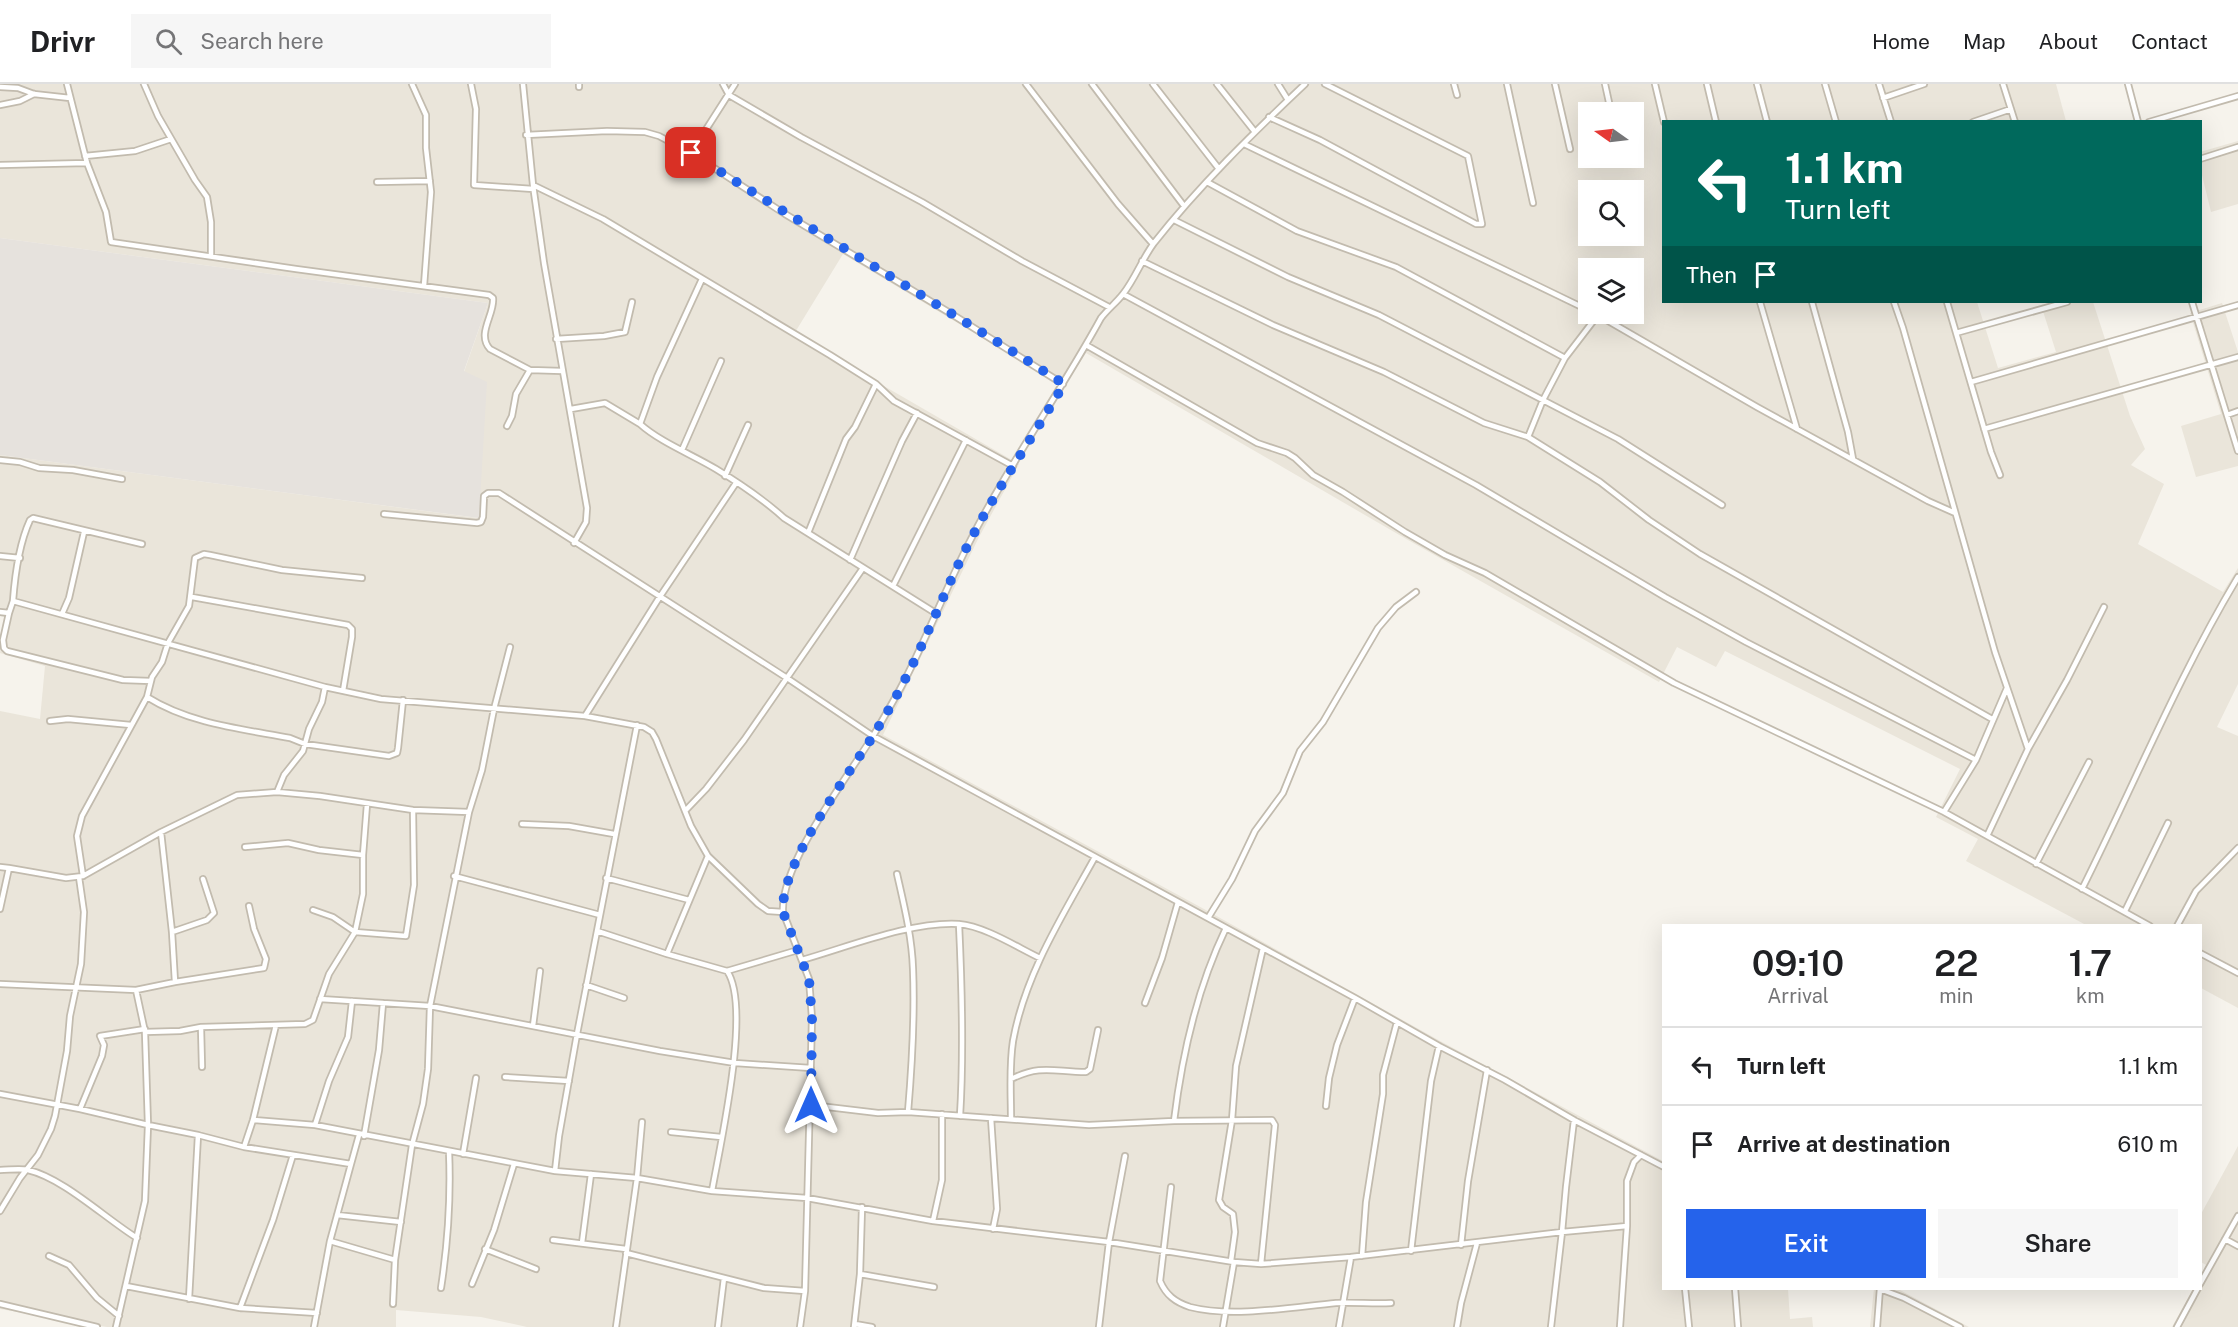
<!DOCTYPE html>
<style>
:root{--surface:#fff;--page:#f6f6f6;--text:#202124;--muted:#757577;--line:#e0e0e0;--accent:#2563eb}
body{margin:0;font-family:"Public Sans",sans-serif;background:var(--page);color:var(--text);height:100vh;display:flex;flex-direction:column;font-size:22px;white-space:nowrap}
*{box-sizing:border-box;margin:0}
p{font-size:20px;color:var(--muted)}
.icon{flex:none;width:33px;height:33px;fill:none;stroke:currentColor;stroke-width:2;stroke-linecap:round;stroke-linejoin:round}
.map{position:relative;flex:1;overflow:hidden}
.side{position:absolute;left:1662px;top:840px;width:540px;height:366px;display:flex;flex-direction:column;background:var(--surface);border-radius:0px;box-shadow:0 6px 24px #0002}
.side>*{flex:none}
.guide{position:absolute;left:1662px;top:36px;width:540px;height:183px;border-radius:0px;box-shadow:0 6px 24px #0002;background:#00695c;color:#fff;overflow:hidden}
.needle{width:39px;rotate:284deg}
.fabs{position:absolute;left:1578px;top:18px;display:grid;gap:12px}
.fabs a{display:grid;place-items:center;width:66px;height:66px;border-radius:0px;background:var(--surface);box-shadow:0 6px 24px #0002;font-size:30px}
.pin{position:absolute;display:grid;place-items:center;width:51px;height:51px;color:#fff;margin:-26px;border-radius:12px;box-shadow:0 3px 9px #0006}
.me{position:absolute;width:66px;margin:-33px;rotate:0deg;stroke-linejoin:round;filter:drop-shadow(0 0 4px #0008)}
.turn{display:flex;align-items:center;gap:21px;height:126px;padding:0 24px;font-size:27px}
.turn .icon{width:78px;height:78px;stroke-width:2.5}
.turn b{display:block;font-size:42px;line-height:51px}
.then{display:flex;align-items:center;height:57px;padding:0 24px;background:#0003;gap:12px;font-size:22px}
.eta{display:flex;justify-content:space-evenly;align-items:center;height:102px;text-align:center}
.eta b{font-size:36px;font-weight:600;line-height:42px}
.action{display:flex;gap:12px;margin-top:auto;padding:12px 24px}
.action a{flex:1;height:69px;border-radius:0px;background:var(--accent);color:#fff;font-size:24px;font-weight:600;line-height:69px;text-align:center}
.action a+a{background:var(--page);color:var(--text)}
ul{padding:0;list-style:none}
li{display:flex;align-items:center;gap:18px;height:78px;padding:0 24px;border-top:2px solid var(--line)}
li div{flex:1}
li b{display:block;font-size:22px}
li em{font-style:normal}
header{display:flex;align-items:center;gap:36px;box-sizing:border-box;height:84px;padding:0 30px;background:var(--surface);border-bottom:2px solid var(--line)}
header strong{font-size:28px}
nav{display:flex;gap:33px;margin-inline-start:auto;font-size:21px}
.search{width:420px;height:54px;background:var(--page);display:flex;align-items:center;gap:15px;box-sizing:border-box;padding:0 21px;border-radius:0px;color:var(--muted);font-size:22px}
.map>svg:first-child{display:block}
.residential{fill:#eae5da;fill-rule:evenodd}
.industrial{fill:#e6e2dd}
.lines{fill:none;stroke-linecap:round;stroke-linejoin:round}
.minor-casing{stroke:#c2bbae;stroke-width:8}
.minor{stroke:#fff;stroke-width:4.5}
.route{stroke:#2563eb;stroke-width:10;stroke-dasharray:0 18}
</style>
<header>
<strong>Drivr</strong>
<div class="search"><svg class="icon" aria-label="search" viewBox="0 0 24 24"><circle cx="10" cy="10" r="6"/><path d="M15 15l6 6"/></svg>Search here</div>
<nav><a>Home</a><a>Map</a><a>About</a><a>Contact</a></nav>
</header>
<div class="map">
<svg width="2238" height="1243" viewBox="0 0 2238 1243">
<rect width="100%" height="100%" fill="#f6f3ec"/>
<path class="residential" d="M0,0H2056L2066,37L1664,38V218H1977L1998,284L2056,268L2041,221L2053,218H2093L2130,332L2145,365L2131,381L2164,400L2138,460L2223,508L2238,484V600L2217,643L2238,652V924L2201,904L2200,842L2086,841L1966,777L1978,755L1936,733L1960,685L1725,567L1716,583L1677,563L1659,598L1408,456L1086,269L1064,303L843,170L794,250L1019,380L979,453L883,651L1204,825L1442,958L1663,1077L1664,1204L1788,1205L1790,1235L1812,1233L1813,1243H527L481,1233L396,1226V1243H107L0,1225V627L40,635L45,582L0,569L5,533L0,532V371L478,434L464,288L488,219L0,154ZM1588,28H1634V74H1588ZM1588,106H1634V152H1588ZM1588,184H1634V230H1588Z
M2238,57V120L2211,128L2201,87L2200,68Z
M2222,219L2238,268V382L2196,393L2181,342L2221,330L2190,229Z
M2238,1062V1243H2172L2193,1205L2200,1204L2201,1191L2206,1181L2201,1178V1130Z
M1874,1204L1898,1205L1969,1243H1870Z"/>
<path class="industrial" d="M0,154L488,219L464,287L487,298L479,434L0,371Z"/>
<g class="lines">
<g class="minor-casing">
<path id="minor" d="M67,0L87,79L106,128L111,158L296,185L489,211L493,214C495,230 476,250 490,265L530,286L562,287
M144,0L158,32L195,96L207,113L211,138V172
M412,0L426,31V64L431,108L424,202
M471,0L476,25L474,101L533,105
M523,0L533,101L603,135L830,271L876,300L894,317L1013,382
M579,0V3
M723,0L729,11L801,53L922,118L1022,177L1109,223
M1026,0L1118,120L1153,160
M1092,0L1184,122
M1153,0L1219,85
M1217,0L1255,48
M1278,0L1288,16
M1454,0L1457,11
M1507,0L1533,119
M1555,0L1570,65
M1605,0L1610,23
M1655,0L1664,38
M1707,0L1716,38
M1757,0L1767,38
M1825,0L1836,38
M1879,0L1891,38
M2003,0L2015,38
M2128,0L2138,38
M0,3L18,4L34,10L70,14
M1883,14L1924,0
M0,21L20,17L34,10
M1269,33L1320,56L1476,140H1482L1468,72L1325,0
M1973,38L2011,25
M2149,38L2238,12
M526,51L607,47L645,48L659,52L691,69L785,130L950,229L1063,300
M1244,60L1588,226
M691,69L735,0
M85,72L135,67L171,55
M2200,75L2238,63
M0,81L87,79
M377,98L430,97
M1207,98L1297,147L1396,183L1565,274L1598,231
M533,101L544,179L587,424L586,438L574,459
M1174,136L1288,193L1379,231L1618,355L1722,421
M1142,177L1273,241L1384,288L1484,339L1528,353L1543,316L1565,274
M1123,210L1476,401L1665,513L1746,558L1976,676
M1760,218L1797,345
M1812,218L1848,348L1853,375
M1894,218L1903,244L1995,568L2028,665L1987,752
M1947,218L1991,368L2000,391
M2192,218L2238,367
M1598,231L1757,323L1928,417L1955,429
M1956,249L2067,218
M556,255L604,252L625,248L632,218
M1086,261L1257,359L1287,369L1295,374L1313,391L1343,408L1405,448L1445,471L1485,489L1674,599L1944,728L2150,842
M1971,298L2238,221
M571,325L605,319L640,340L657,293L702,195
M2227,331L2238,327
M640,340C660,358 693,371 716,385C739,399 763,415 784,434L937,530
M507,342L512,332L516,310L530,286
M1984,345L2238,273
M1528,353L1600,398L1649,436L1700,470L1992,635
M682,366L721,277
M0,376L20,378L39,384L73,386L122,395
M725,392L748,341
M384,430L477,439L481,438L483,433L484,412L488,409H499L787,594L873,652L1355,914L1439,962L1505,996L1574,1036L1664,1083
M808,449L846,355L855,343L876,300
M142,460L33,434L30,436C19,460 15,490 13,517L325,603L322,618L309,645L303,667L284,691L277,708L237,711L161,748
M0,472L20,474
M850,476L902,357L917,329
M893,502L966,356
M192,513L348,541L352,545V553L343,607
M0,528L9,529L13,517
M9,529L3,556L4,564L7,567L123,596L151,597
M62,530L69,514L84,448
M325,603L381,615L585,632L644,643L652,648L656,655L691,742L708,772L758,820L768,827L783,828
M147,613C190,640 242,645 290,654L305,660L389,672L397,669L398,664L403,616
M585,632L659,514L736,399
M50,637L68,635L131,641
M2028,665L2067,596L2104,523
M277,708L320,712L413,726L469,728
M685,727L706,705L744,656L863,484
M1944,728L1976,676L2007,604
M522,740L569,742L614,750
M245,763L288,759L319,766L363,771
M2036,780L2089,678
M0,783L9,784L0,825
M897,790C904,821 912,853 913,885C915,933 912,981 908,1028
M83,792L77,752L82,732L147,613L152,593L162,578L168,559L189,522L195,474L204,470L210,471L282,486L362,494
M454,792L600,831
M606,794L689,816
M2082,805C2134,701 2178,593 2238,493
M313,826L333,833L355,848L406,852L414,801L413,726
M2125,827L2168,739
M1208,834L1232,795L1255,747L1283,709L1300,667L1323,638L1378,544L1396,523L1416,508
M959,840C962,904 964,968 960,1032
M2177,842L2196,807L2238,764
M597,847L667,870L727,887L798,866
M172,848L207,836L214,829L203,795
M2200,869L2238,889
M667,870L708,772
M802,876C848,863 912,837 959,840C984,842 1017,863 1040,874
M175,898L264,884L266,875L254,845L249,822
M0,900L136,906L175,898L172,848L161,748L83,792L66,794L9,784
M586,901L624,914
M136,906L145,948L148,1041L198,1051L244,1063L351,1080L359,1051
M320,915L430,922L660,967L735,979L811,984
M1145,919L1162,874L1178,818
M533,942L540,887
M201,943L202,983
M145,948L180,947L201,943L305,940L313,936L329,890L355,848L363,810V771L367,720
M505,993L569,997
M1011,995C1042,980 1054,988 1086,988L1090,985L1098,946
M0,1010L80,1025L148,1041L145,1117L116,1243
M811,1021L878,1029L908,1028L1089,1041L1174,1037L1272,1036L1275,1041L1261,1180
M1326,1022L1329,994L1337,961L1355,914
M80,1025L102,972L104,961L100,952L145,945
M991,1034L997,1125L993,1145
M1011,1035C1011,1009 1009,982 1013,957C1025,890 1063,831 1095,773
M253,1036L315,1041L555,1087L637,1094L642,1038
M1174,1037C1182,971 1197,904 1226,844
M315,1041L329,997L348,953L352,917
M671,1048L721,1053
M364,1052L379,966L383,919
M244,1063L253,1036L276,941
M463,1070L476,994
M0,1086C9,1086 20,1084 28,1086C63,1094 106,1135 137,1154
M555,1087L559,1052L577,950L637,641
M1171,1103L1160,1197C1166,1211 1175,1218 1190,1223C1232,1234 1293,1223 1336,1219C1354,1218 1373,1220 1391,1219
M712,1107C720,1061 752,923 727,887
M0,1127L20,1094L38,1071L51,1045L55,1032L67,967L70,932L81,880L84,828L79,793
M337,1131L401,1138
M933,1137L942,1096V1030
M2225,1155L2238,1162
M553,1156L626,1165
M330,1157L395,1176
M582,1159L591,1090
M1461,1161L1468,1097L1487,986
M485,1165L536,1185
M1411,1167L1431,997L1439,962
M626,1169L764,1204L805,1207
M49,1172L69,1181L97,1214L119,1232
M1362,1172L1366,1118L1383,1010V991L1397,938
M1231,1177L1235,1148L1233,1130L1223,1123L1219,1116L1232,1036L1236,982L1263,864
M860,1190L934,1203
M472,1200L494,1146L514,1080
M2200,1200L2238,1132
M126,1202L240,1224L317,1229
M441,1204C448,1158 451,1114 449,1067
M1685,1204L1689,1243
M1735,1204L1738,1243
M1880,1205L1904,1214L1960,1243
M189,1215L198,1051
M0,1220L97,1243
M393,1220L395,1176L412,1061L423,1020L428,985L430,922L469,728L482,686L494,625L510,563
M240,1224L273,1136L293,1071
M855,1240L872,1243
M314,1243L330,1157L351,1080
M616,1243L637,1094L712,1107L807,1114L933,1137L1109,1158L1234,1178L1261,1180L1351,1173
M718,1243L724,1194
M800,1243L805,1207L812,934L809,895L783,828C780,780 847,694 873,652C882,637 891,621 900,605C926,557 945,505 970,457C1009,380 1060,309 1101,234C1108,225 1116,219 1123,210C1135,195 1142,175 1154,159C1199,102 1252,50 1305,0
M854,1243L860,1190L862,1123
M1099,1243L1109,1158L1125,1072
M1223,1243L1234,1178
M1339,1243L1351,1173L1562,1148L1566,1103L1574,1036
M1457,1243L1461,1219L1477,1159
M1551,1243L1562,1148L1627,1142
M1620,1243L1627,1142V1097L1634,1078L1641,1071
M1877,1243L1880,1204
M2177,1243L2198,1204"/>
</g>
<use href="#minor" class="minor"/>
</g>
<g class="lines">
<path class="route" d="M691,69C814,148 941,221 1064,300C1033,353 998,403 970,457C945,505 926,557 900,605C892,621 882,637 873,652C847,693 780,780 783,828L809,895L812,934L811,1021"/>
</g>
</svg>
<div class="fabs">
<a><svg class="needle" viewBox="-14 -14 28 28"><path d="M0-13l5 13h-10z" fill="#e53935"/><path d="M0 13l5-13h-10z" fill="#757577"/></svg></a>
<a><svg class="icon" aria-label="search" viewBox="0 0 24 24"><circle cx="10" cy="10" r="6"/><path d="M15 15l6 6"/></svg></a>
<a><svg class="icon" aria-label="layers" viewBox="0 0 24 24"><path d="M12 4l9 5-9 5-9-5zM3 14l9 5 9-5"/></svg></a>
</div>
<div class="pin" style="left:691px;top:69px;background:#d93025"><svg class="icon" aria-label="arrive" viewBox="0 0 24 24"><path d="M6 21V4h12l-3 4 3 4H6"/></svg></div>
<svg class="me" style="left:811px;top:1021px" viewBox="-20 -20 40 40"><path d="M0-17L14 15 0 8-14 15z" fill="#2563eb" stroke="#fff" stroke-width="4"/></svg>
<div class="guide">
<div class="turn"><svg class="icon" aria-label="left" viewBox="0 0 24 24"><path d="M17 20v-9H6M10 6l-5 5 5 5"/></svg><div><b>1.1 km</b>Turn left</div></div>
<div class="then">Then<svg class="icon" aria-label="arrive" viewBox="0 0 24 24"><path d="M6 21V4h12l-3 4 3 4H6"/></svg></div>
</div>
<section class="side">
<div class="eta">
<div><b>09:10</b><p>Arrival</p></div>
<div><b>22</b><p>min</p></div>
<div><b>1.7</b><p>km</p></div>
</div>
<ul>
<li><svg class="icon" aria-label="left" viewBox="0 0 24 24"><path d="M17 20v-9H6M10 6l-5 5 5 5"/></svg><div><b>Turn left</b></div><em>1.1 km</em></li>
<li><svg class="icon" aria-label="arrive" viewBox="0 0 24 24"><path d="M6 21V4h12l-3 4 3 4H6"/></svg><div><b>Arrive at destination</b></div><em>610 m</em></li>
</ul>
<div class="action"><a>Exit</a><a>Share</a></div>
</section>
</div>
